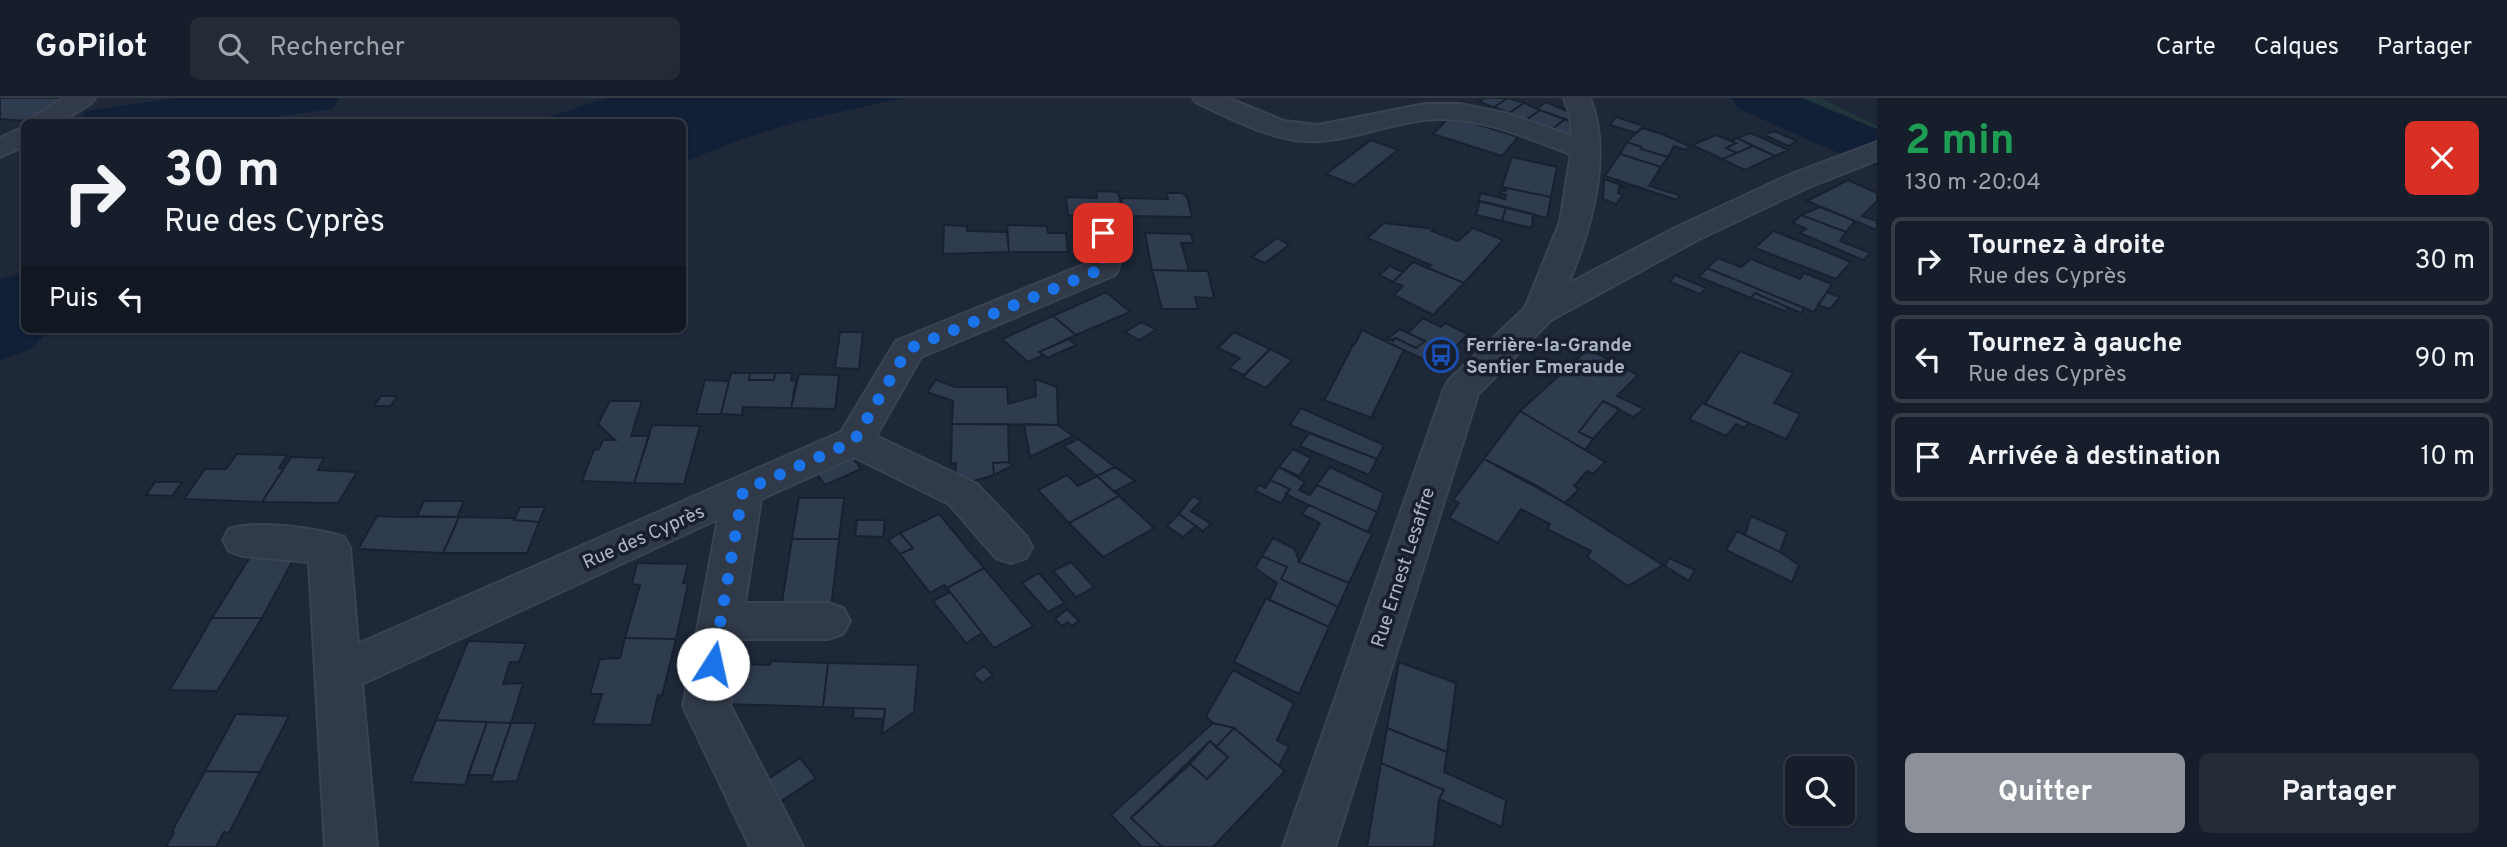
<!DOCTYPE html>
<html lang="fr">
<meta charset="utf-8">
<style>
:root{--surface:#161e2b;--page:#232b37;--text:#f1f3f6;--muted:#9ea2a9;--line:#353c47;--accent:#8c9099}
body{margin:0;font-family:Overpass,sans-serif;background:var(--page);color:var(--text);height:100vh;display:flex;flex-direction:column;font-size:26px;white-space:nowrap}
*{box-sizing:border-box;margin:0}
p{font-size:23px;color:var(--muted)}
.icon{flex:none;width:38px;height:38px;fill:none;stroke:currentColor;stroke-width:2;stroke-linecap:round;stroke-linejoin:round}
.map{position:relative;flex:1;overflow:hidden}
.details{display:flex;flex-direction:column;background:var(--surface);width:630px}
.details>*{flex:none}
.guide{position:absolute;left:21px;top:21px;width:665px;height:214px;border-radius:10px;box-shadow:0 2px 5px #0004,0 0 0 2px var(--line);background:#161e2b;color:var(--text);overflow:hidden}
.tools{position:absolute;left:1785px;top:658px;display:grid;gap:14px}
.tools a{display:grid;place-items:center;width:70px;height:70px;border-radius:10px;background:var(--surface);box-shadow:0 2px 5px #0004,0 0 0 2px var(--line);font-size:35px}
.pin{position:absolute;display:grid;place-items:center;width:60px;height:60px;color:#fff;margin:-30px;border-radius:14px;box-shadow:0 4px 10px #0006}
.me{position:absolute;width:77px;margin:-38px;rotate:10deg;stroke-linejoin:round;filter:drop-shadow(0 0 5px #0008)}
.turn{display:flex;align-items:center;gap:24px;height:147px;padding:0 28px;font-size:32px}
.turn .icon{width:91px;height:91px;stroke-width:2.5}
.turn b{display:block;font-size:49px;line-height:60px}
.then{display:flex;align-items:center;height:66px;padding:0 28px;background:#0003;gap:14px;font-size:26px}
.round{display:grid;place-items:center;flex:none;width:74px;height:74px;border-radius:10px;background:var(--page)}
.overview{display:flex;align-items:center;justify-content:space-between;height:119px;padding:0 28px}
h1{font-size:42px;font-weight:700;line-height:52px;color:#1e9e55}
.action{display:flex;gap:14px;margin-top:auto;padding:14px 28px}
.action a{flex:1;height:80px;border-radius:10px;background:var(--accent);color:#fff;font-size:28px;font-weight:700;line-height:80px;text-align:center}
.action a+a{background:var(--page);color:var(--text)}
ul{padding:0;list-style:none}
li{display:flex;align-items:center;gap:21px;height:88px;margin:0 14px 10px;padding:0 14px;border:4px solid var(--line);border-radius:10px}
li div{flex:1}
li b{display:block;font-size:26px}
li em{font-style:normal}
header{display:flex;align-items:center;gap:42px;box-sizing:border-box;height:98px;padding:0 35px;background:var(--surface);border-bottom:2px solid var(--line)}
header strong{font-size:33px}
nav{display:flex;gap:38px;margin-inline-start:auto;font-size:24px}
.search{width:490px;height:63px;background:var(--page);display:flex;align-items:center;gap:18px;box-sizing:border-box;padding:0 24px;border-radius:10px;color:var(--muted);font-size:26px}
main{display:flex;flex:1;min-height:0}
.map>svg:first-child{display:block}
.green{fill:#20363a}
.water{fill:#111f37}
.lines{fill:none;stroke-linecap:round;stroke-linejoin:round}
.river{fill:#111f37;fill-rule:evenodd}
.building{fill:#2f3c50;stroke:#192130;stroke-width:2}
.minor-casing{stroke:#3b4353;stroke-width:4}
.minor{fill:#313a49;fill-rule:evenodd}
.route{stroke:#1a73e8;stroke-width:12;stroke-dasharray:0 21.6}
.labels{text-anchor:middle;stroke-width:7;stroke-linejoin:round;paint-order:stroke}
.poi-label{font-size:19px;font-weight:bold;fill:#abb5c6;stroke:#171f2d;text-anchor:start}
.street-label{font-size:19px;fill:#abb5c6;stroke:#171f2d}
</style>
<header>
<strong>GoPilot</strong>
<div class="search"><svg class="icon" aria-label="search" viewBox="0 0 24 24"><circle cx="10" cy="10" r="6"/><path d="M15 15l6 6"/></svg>Rechercher</div>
<nav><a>Carte</a><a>Calques</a><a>Partager</a></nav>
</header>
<main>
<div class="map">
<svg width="1877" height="749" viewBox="0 0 1877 749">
<rect width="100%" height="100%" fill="#1e2839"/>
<path class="green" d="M1734,0H1821L1877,28V30L1827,46Z"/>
<path class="water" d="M606,0H901L797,24L739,42L683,64L682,24H521L550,19Z"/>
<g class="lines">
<path class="river" d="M175,0H340L332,11L238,24H78L86,13Z
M1731,0H1802L1877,31V68L1857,63L1739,11Z
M24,174V231H49C36,250 22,256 0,262V181Z"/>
</g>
<path class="building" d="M0,0H63L27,23L0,21Z
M1485,0H1508L1494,9L1479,4Z
M1508,0L1524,5L1509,15L1494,9Z
M1546,4L1579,18L1576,26L1537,11Z
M1524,5L1537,11L1540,12L1526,22L1509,15Z
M1540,12L1565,21L1551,32L1526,22Z
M1451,18L1518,39L1502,58L1433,36Z
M1616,19L1644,28L1637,35L1610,27Z
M1565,21L1576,26L1579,43L1551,32Z
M1641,30L1662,36L1689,48L1686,52L1674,48L1668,59L1641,51L1642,49L1627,44Z
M1774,33L1797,43L1788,48L1765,37Z
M1750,35L1760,39L1788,52L1775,58L1737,40Z
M1716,37L1736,45L1726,50L1737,55L1722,61L1692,47Z
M1737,40L1753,48L1737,55L1726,50L1736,45L1731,43Z
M1371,42L1398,52L1354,87L1326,76Z
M1627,44L1642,49L1641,51L1668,59L1661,69L1620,56Z
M1753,48L1775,58L1745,72L1722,61Z
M1620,56L1661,69L1649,88L1679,97L1677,102L1605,78Z
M1512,59L1557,69L1551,99L1502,89Z
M1604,81L1626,89H1619L1618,95L1623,97L1616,106L1603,101Z
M1848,82L1877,95V103L1862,118L1877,123V132L1807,103Z
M1507,90L1551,99L1547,120L1478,103L1481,95L1505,101L1506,97L1500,95L1501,92L1506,93Z
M1096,93L1118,94L1124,118L1068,117L1066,99L1097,100Z
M1166,95H1182L1187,99L1192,119L1124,118L1121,100L1168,101Z
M1480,103L1506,109L1502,123L1476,117Z
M1506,109L1533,116L1532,130L1502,123Z
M1820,109L1855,123L1846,134L1801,117Z
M1801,117L1846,134L1840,143L1871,155L1863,162L1800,135L1806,131L1793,125Z
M1384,125L1435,131L1432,133L1458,143L1473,130L1503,142L1464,185L1428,170L1431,167L1367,140Z
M944,127L967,128V133L1007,134L1009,154L943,156Z
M1007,127L1047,128L1048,135H1066L1068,154H1009Z
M1773,133L1820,151L1851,164L1836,181L1755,150Z
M1145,135L1191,136L1193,145H1181L1189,173L1152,172Z
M1277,140L1289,147L1265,165L1252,159Z
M1718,160L1741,169L1751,161L1800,181L1804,175L1832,186L1814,214L1707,170Z
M1413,164L1464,185L1433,217L1394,197L1403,188L1393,184Z
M1390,168L1403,174L1393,184L1379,177Z
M1707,170L1804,210L1801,215L1755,195L1751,200L1699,179Z
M1152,172L1208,173L1214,200L1195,199L1198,211H1162Z
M1675,177L1706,190L1700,196L1670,184Z
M1106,194L1130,214L1076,237L1053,218Z
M1827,194L1840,199L1830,211L1818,207Z
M1755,195L1789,210L1785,213L1751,200Z
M1053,218L1076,237L1039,254L1044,257L1028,264L1002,241Z
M1423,220L1441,229L1445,225L1468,236L1437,268L1385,243L1396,240L1416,250L1425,243L1408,235Z
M1142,224L1156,232L1139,242L1125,234Z
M1400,231L1408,235L1425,243L1416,250L1396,240L1393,243L1388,240Z
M1362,232L1404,252L1399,261L1402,263L1399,262L1372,318L1375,321L1321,301H1325L1353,247L1350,246H1355Z
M840,234H863L859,271L835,270Z
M1234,234L1270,251L1244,277L1229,270L1240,260L1218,250Z
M1069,241L1076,247L1047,260L1039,254Z
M1270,251L1292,262L1266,290L1243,279Z
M1588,251L1638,277L1617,298L1644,311L1633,319L1603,303L1579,334L1593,341L1585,352L1520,313Z
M1740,253L1793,275L1774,305L1800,316L1786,341L1705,306Z
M731,275H750L749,282H774L775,275H792L791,282L796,283L791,310L743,309L742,317L721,316Z
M750,275H775L774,282H749Z
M799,276L839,277L835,311L791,310Z
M1035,281L1057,289L1058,327L952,326L953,303L927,294L936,282L955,289H1007L1008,306L1036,298Z
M705,282L729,283L721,316H696Z
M381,298H397L391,308H374Z
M610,303H642L631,338H649L634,385L582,383L594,352L599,351L603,342H615L598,326Z
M1603,303L1620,311L1593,341L1579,334Z
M1702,305L1705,306L1749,325L1744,330L1736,326L1726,338L1689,321Z
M1301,310L1384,347L1377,361L1290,327Z
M1520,313L1605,364L1593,376L1587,373L1574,388L1579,391L1565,405L1484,361Z
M952,326H1008L1009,364L993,365L994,377L964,386L955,381L956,365H951Z
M1024,326L1058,327L1073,338L1030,359Z
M652,327L700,328L684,386L634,385Z
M1309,335L1377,361L1369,377L1300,348Z
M1078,341L1115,369L1097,378L1064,348Z
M1293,351L1311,360L1299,378L1279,369Z
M849,355L861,371L825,387L814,372Z
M237,356L287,357L279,370H284L262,404L184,401L205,371H226Z
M291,359L324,360L318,372L357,374L338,405L262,404Z
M1484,361L1536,387L1663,467L1628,488L1587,459L1591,453L1547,431L1550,426L1521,411L1498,445L1449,420L1459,405L1453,402Z
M1009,364L1012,368L994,377L993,365Z
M1115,369L1135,383L1114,394L1097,378Z
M1279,369L1305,384L1299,392L1310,397L1317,387L1377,414L1368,434L1285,396L1290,391L1270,382Z
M1330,369L1384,395L1377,414L1317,387Z
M1067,377L1078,388L1097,378L1119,398L1069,425L1038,392Z
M1270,382L1290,391L1281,405L1255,393L1259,387L1265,390Z
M155,384H182L172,398L146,397Z
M1119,398L1154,430L1103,459L1069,425Z
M1193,398L1201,403L1191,413L1211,426L1203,433L1179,416Z
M799,400H844L839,441H792Z
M424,403H464L457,419L417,418Z
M1309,407L1372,436L1349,485L1299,464L1320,425L1302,416Z
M520,409H545L539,424L514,422Z
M939,416L984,470L947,490L944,487L930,495L900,456L913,450L900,435Z
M1179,416L1196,428L1183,439L1167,428Z
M377,418L399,419H459L443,455L358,451Z
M1751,418L1787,434L1780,454L1745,437Z
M459,419L515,420L514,422L539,424L527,455H443Z
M857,422H885L883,439L855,438Z
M1737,433L1780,454L1799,467L1792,484L1726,452Z
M900,435L913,450L900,456L888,442Z
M1273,440L1295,451L1299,464L1349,485L1338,509L1281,481L1287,469L1262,458Z
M792,441H839L831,510H781Z
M1262,458L1287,469L1281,481L1338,509L1329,529L1269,502L1277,485L1255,470Z
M250,459L294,460L262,520H212Z
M1669,460L1695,472L1689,483L1665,468Z
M1071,464L1094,489L1076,499L1053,473Z
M637,465L688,466L683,485L688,486L676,541L625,540L640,487L632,486Z
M984,470L1033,528L994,550L947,490Z
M1039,475L1065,505L1048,514L1022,485Z
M950,494L982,535L966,545L933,503Z
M1266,500L1329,529L1299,596L1234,564Z
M1067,511L1079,523L1072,528L1068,524L1062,528L1055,521Z
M212,520H262L217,593L170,592Z
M625,540L676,541L662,598L658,597L651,627L593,626L602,596H590L600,561L620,560Z
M468,543L526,545L519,564H510L503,586L523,585L511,625L436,622Z
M771,563L828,565L823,609L727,606L735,566L770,567Z
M1399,564L1456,585L1447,654L1387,630Z
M828,565L918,567L914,614L882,636L885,611L823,609Z
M984,568L993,577L982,585L973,576Z
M1233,572L1294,605L1277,642L1289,649L1279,668L1234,630L1213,625L1206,618Z
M854,610L885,611L884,621L853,620Z
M236,616L289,618L260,674L205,673Z
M436,622L487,624L465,687L411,684Z
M487,624L511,625L493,677H468Z
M511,625H536L517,683L491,684Z
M1213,625L1234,630L1216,649L1210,643L1131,720L1162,749H1142L1111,717Z
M1234,630L1285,673L1213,749H1162L1131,720L1190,666L1207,681L1228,659L1216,649Z
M1387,630L1447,654L1444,674L1506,702L1502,729L1439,701L1444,692L1381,665Z
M1210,643L1228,659L1207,681L1190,666Z
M800,660L816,680L771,710L760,686Z
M1381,665L1444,692L1439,701L1434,749H1367Z
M205,673L260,674L229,735L224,734L216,749H166L174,734L172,733Z"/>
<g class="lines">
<g class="minor-casing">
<path id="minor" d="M64,0H95L91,5L61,24H31L35,18Z
M1193,0H1228L1284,23L1318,27L1425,6H1459L1505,15L1572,38L1570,17L1564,0H1590C1613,58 1591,131 1568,186L1677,129L1789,77L1877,44V62L1809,89L1699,141L1551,222L1478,296L1335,749H1283L1444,291L1449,282L1525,210L1560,124L1571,56C1529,41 1487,21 1442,21C1400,21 1361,40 1320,43C1277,46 1235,22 1197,5Z
M24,29V48L0,59V40Z
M1103,126L1114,129C1121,140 1123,166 1115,177L921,259L876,338L977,386L1026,438L1032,449L1026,460L1011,465L996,460L949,406L854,359L761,401L745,505H828L843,510L850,523L843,536L828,541H740L730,607L803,749H750L683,608L718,421L362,586L377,749H325L309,464L243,458L229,453L223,442L229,431C256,422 315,430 344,439L350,450L358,546L841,334L896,243L1088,165V135L1092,129Z"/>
</g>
<use href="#minor" class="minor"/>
</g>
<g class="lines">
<path class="route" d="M713,566L743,393L854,343L908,251L1104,170L1103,135"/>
</g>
<defs>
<g id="bus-ring" transform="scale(1.75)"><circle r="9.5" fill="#171f2d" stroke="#1a4fb4" stroke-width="1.5"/><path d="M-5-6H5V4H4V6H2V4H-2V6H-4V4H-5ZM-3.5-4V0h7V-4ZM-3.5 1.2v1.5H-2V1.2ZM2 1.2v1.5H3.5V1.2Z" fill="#1a4fb4"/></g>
</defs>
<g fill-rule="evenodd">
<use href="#bus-ring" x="1441" y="257"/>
</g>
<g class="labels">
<g class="poi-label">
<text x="1466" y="253">Ferrière-la-Grande<tspan x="1466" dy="22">Sentier Emeraude</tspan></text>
</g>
<g class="street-label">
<text transform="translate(643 438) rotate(-24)" y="7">Rue des Cyprès</text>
<text transform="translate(1402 469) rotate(-72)" y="7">Rue Ernest Lesaffre</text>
</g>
</g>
</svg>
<div class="tools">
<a><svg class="icon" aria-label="search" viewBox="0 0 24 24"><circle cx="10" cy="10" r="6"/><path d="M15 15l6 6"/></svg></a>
</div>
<div class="pin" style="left:1103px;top:135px;background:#d93025"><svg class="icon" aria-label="arrive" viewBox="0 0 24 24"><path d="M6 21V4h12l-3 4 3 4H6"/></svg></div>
<svg class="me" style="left:713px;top:566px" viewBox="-20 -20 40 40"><circle r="19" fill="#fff"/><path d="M0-13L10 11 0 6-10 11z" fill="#1a73e8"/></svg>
<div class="guide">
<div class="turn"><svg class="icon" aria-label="right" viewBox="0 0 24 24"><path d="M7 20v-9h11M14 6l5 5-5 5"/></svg><div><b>30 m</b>Rue des Cyprès</div></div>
<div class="then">Puis<svg class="icon" aria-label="left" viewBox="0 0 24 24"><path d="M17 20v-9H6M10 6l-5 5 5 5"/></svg></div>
</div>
</div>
<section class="details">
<div class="overview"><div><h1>2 min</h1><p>130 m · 20:04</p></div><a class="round" style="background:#d93025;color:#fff"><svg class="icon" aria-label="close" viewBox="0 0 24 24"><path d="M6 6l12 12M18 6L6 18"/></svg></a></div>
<ul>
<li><svg class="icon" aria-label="right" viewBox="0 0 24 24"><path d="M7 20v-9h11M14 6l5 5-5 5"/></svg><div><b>Tournez à droite</b><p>Rue des Cyprès</p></div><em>30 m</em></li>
<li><svg class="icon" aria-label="left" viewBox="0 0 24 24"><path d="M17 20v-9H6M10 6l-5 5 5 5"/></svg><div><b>Tournez à gauche</b><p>Rue des Cyprès</p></div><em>90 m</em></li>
<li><svg class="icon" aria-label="arrive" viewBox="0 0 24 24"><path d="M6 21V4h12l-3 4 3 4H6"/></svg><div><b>Arrivée à destination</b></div><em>10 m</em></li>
</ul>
<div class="action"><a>Quitter</a><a>Partager</a></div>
</section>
</main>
